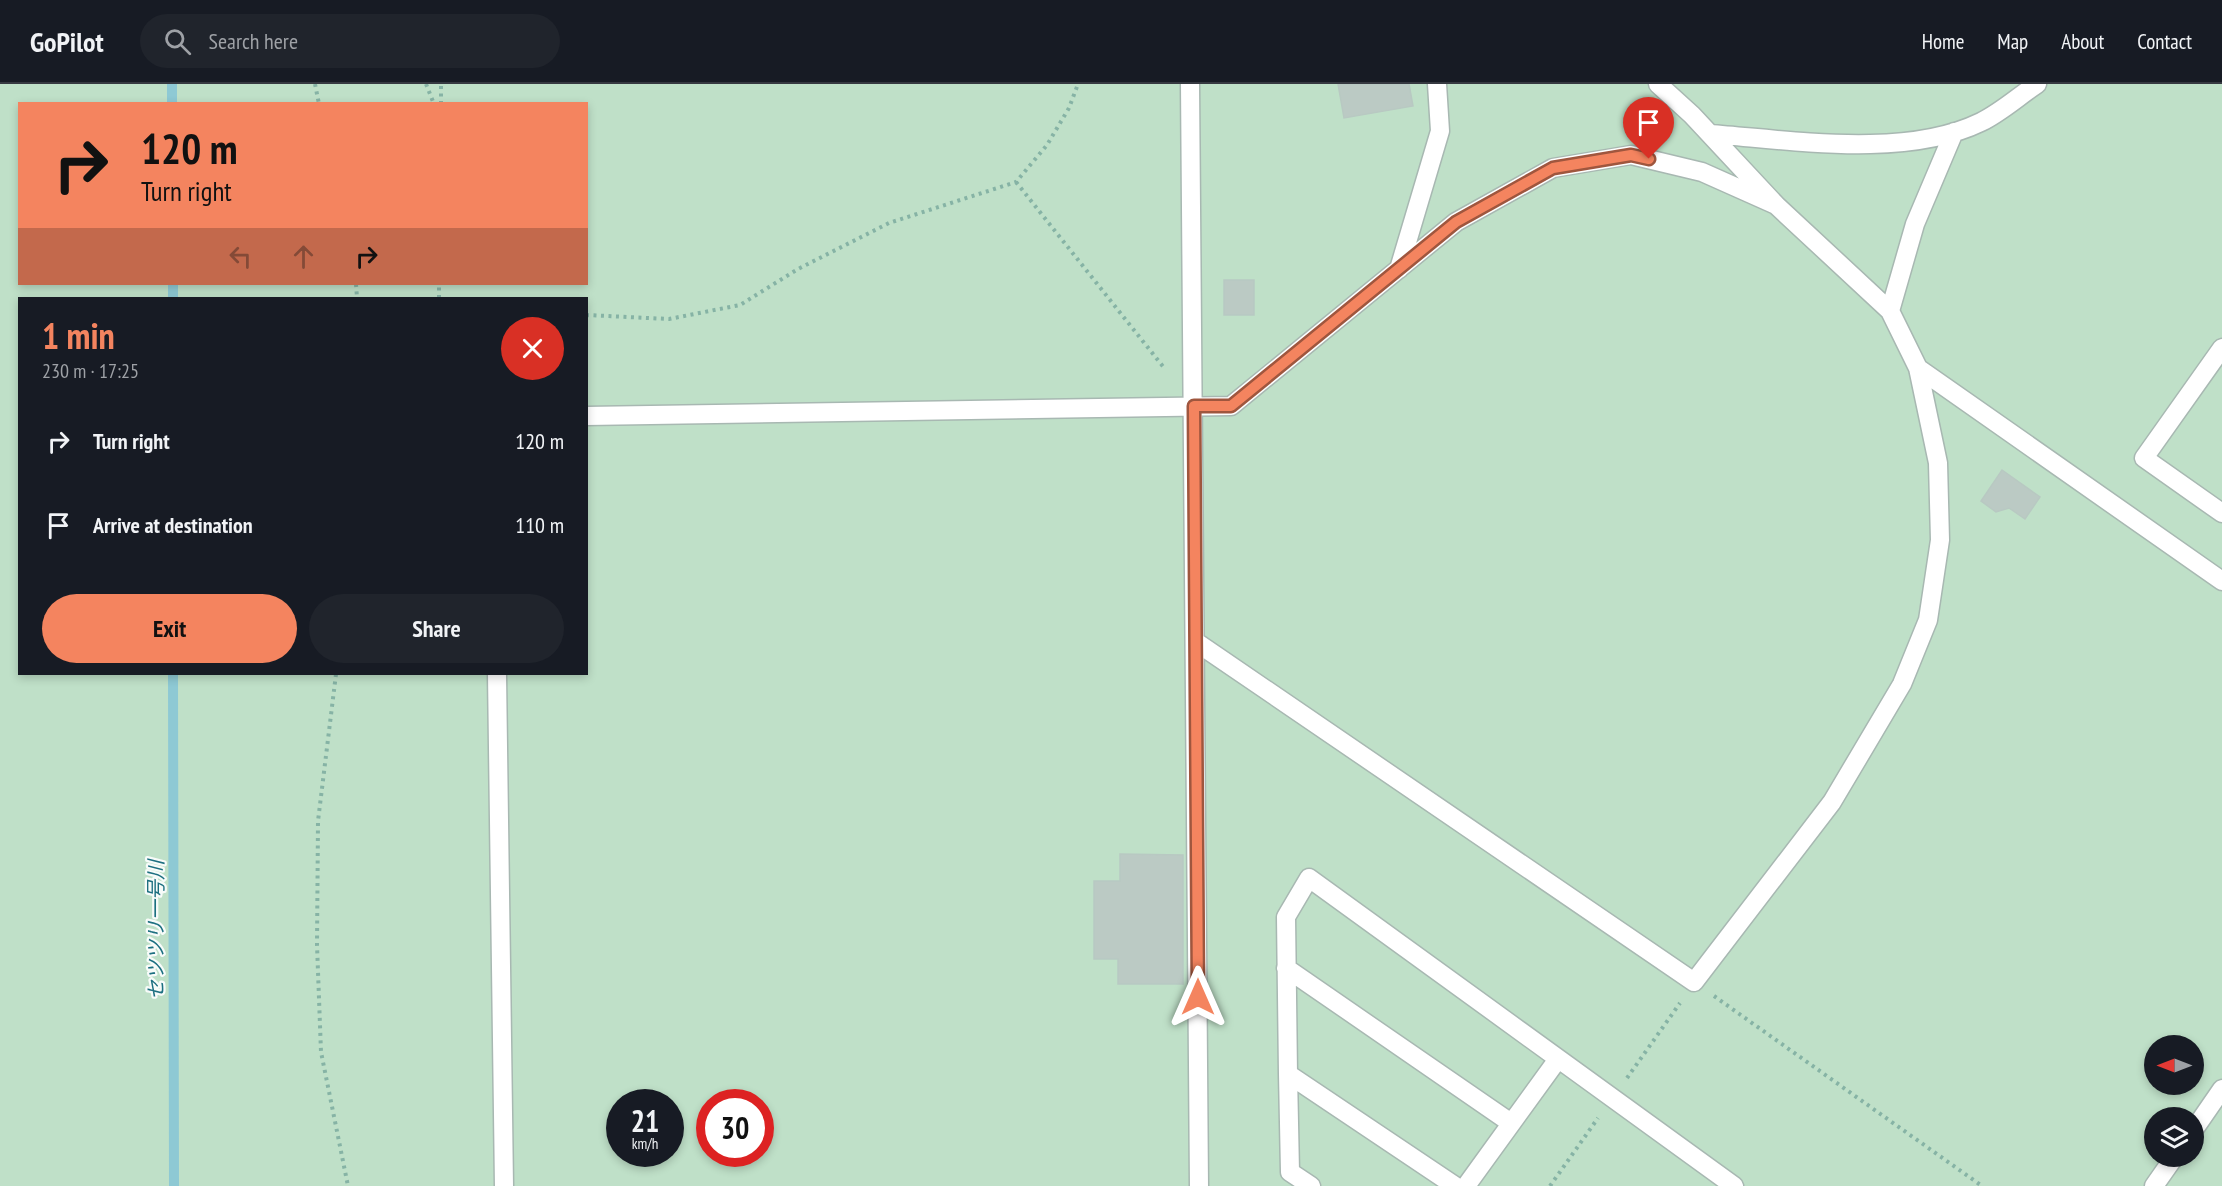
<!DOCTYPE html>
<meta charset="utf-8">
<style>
:root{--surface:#171b24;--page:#20242c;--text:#f1f3f6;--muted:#9ea1a6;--line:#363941;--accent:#f4845f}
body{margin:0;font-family:"PT Sans Narrow","Noto Sans JP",sans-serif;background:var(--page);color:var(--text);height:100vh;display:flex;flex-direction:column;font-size:22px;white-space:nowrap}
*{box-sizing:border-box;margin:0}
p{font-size:20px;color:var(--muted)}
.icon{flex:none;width:33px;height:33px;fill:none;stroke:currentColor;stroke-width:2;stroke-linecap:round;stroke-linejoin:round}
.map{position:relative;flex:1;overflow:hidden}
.sheet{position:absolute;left:18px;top:213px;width:570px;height:378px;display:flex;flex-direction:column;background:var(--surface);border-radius:0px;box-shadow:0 3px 9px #0003}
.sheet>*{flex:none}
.guide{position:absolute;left:18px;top:18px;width:570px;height:183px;border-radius:0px;box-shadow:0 3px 9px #0003;background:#f4845f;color:#111;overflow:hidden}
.needle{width:39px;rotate:270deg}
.tools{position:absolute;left:2144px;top:951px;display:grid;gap:12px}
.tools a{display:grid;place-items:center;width:60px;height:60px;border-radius:50%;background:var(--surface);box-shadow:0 3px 9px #0003;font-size:30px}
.speed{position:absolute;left:606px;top:1005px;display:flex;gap:12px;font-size:30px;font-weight:700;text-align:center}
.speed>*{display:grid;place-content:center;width:78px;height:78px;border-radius:50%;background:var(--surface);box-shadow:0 3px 9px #0003;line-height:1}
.speed small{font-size:15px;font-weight:400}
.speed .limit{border:9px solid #d22;background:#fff;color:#111}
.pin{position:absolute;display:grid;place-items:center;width:51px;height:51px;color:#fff;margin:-62px -26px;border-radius:50% 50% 50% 0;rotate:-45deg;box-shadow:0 0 6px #0007}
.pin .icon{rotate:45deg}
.me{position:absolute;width:66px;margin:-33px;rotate:0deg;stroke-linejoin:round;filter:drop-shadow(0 0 4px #0008)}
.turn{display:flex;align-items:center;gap:21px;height:126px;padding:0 24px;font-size:27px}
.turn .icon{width:78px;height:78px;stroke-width:2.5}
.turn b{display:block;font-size:42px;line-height:51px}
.lanes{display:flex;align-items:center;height:57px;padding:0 24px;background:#0003;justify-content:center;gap:30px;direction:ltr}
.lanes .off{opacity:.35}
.round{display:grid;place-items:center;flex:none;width:63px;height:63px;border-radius:32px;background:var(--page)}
.summary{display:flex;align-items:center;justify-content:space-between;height:102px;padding:0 24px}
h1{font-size:36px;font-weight:600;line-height:45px;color:var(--accent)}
.primary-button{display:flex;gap:12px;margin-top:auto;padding:12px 24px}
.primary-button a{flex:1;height:69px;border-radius:36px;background:var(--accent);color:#111;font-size:24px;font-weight:600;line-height:69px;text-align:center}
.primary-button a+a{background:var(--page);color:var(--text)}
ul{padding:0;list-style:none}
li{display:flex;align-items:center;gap:18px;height:84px;padding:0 24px}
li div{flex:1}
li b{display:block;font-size:22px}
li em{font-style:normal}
header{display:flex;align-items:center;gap:36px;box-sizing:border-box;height:84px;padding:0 30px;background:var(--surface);border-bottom:2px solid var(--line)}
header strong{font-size:28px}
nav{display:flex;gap:33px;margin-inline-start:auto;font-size:21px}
.search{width:420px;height:54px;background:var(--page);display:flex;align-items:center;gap:15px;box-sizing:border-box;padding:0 21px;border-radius:33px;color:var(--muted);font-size:22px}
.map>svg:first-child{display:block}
.green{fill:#bfe0c8;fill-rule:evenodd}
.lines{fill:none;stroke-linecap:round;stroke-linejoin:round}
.stream{stroke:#8ec9d4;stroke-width:10}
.building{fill:#bbcac4;stroke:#b8c9c2;stroke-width:1.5}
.minor-casing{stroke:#a8b8b2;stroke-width:21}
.path{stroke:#86b3a5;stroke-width:4;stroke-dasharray:3 4.5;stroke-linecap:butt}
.minor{stroke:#fff;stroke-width:18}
.route-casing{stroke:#9f563e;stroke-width:15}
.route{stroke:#f4845f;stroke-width:10}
.labels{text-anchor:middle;stroke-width:4.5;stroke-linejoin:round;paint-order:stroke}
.water-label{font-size:20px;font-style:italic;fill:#1c6f80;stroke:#f7fbf9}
</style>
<header>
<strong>GoPilot</strong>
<div class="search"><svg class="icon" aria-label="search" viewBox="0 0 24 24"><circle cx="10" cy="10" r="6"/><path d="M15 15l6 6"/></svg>Search here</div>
<nav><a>Home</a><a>Map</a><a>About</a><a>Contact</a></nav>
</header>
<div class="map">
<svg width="2222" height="1102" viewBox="0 0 2222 1102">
<rect width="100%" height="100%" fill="#e6efeb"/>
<path class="green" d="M0,0H2222V1102H0ZM20,20H586V200H20ZM20,214H586V590H20ZM2154,962H2193V1000H2154ZM620,1018H670V1070H620ZM710,1018H760V1070H710ZM2154,1034H2193V1072H2154Z"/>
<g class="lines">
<path class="stream" d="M172,0V20
M173,200V214
M173,590L174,1102"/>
</g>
<path class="building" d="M1338,0H1409L1413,22L1344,34Z
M1224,196H1254V231H1224Z
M2002,386L2040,413L2025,435L2009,424L1996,428L1981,417Z
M1120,770L1183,771V900H1118V875H1094V797H1120Z"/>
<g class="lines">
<g class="minor-casing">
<path id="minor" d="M1190,0L1199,1102
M1658,0L1692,31L1776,121L1890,227L1918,284L2222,497
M1710,50C1791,56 1905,75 1981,38C2000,29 2019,12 2037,0
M1399,185L1440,47L1437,0
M1890,227L1915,140L1954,48
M2222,264L2144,374L2222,429
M586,332L1231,322L1456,138L1553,84L1631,71L1702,88L1776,121
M1196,558L1694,898L1832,718L1902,600L1928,536L1940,456L1938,379L1918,284
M497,590L504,1102
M1286,884L1511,1039
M1288,990L1290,1088L1311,1102
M2193,1047L2222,1005
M1455,1102L1288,990L1286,833L1309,794L1734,1102
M1466,1102L1558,975
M2154,1102L2175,1072"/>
</g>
<path class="path" d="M315,0L319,20
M426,0L434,20
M441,20V0
M1016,98L1165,285
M356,200L357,214
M439,214V200
M586,231L669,235L740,221L798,185L889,139L1016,98L1047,61L1069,24L1078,0
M336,590L318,737L317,861L321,968L348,1102
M1714,912L1982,1102
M1627,994L1680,919
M1550,1102L1598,1034"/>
<use href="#minor" class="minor"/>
</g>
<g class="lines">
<g class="route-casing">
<path id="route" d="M1198,913L1194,322H1231L1456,138L1553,84L1631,71L1649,75"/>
</g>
<use href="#route" class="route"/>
</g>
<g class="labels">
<g class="water-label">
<text transform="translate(156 846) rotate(-90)" y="7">セツツリ一号川</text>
</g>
</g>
</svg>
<div class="tools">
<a><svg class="needle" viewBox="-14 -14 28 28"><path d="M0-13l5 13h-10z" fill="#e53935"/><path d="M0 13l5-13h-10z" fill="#9ea1a6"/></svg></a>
<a><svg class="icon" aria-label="layers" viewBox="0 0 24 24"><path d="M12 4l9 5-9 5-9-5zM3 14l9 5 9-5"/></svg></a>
</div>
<div class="speed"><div>21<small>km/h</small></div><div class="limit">30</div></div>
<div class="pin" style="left:1649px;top:75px;background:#d93025"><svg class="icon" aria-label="arrive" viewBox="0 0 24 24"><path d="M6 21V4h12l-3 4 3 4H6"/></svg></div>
<svg class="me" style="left:1198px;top:913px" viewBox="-20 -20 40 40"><path d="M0-17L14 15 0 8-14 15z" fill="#f4845f" stroke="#fff" stroke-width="4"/></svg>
<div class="guide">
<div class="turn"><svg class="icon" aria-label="right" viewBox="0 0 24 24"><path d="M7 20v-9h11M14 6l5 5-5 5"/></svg><div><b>120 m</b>Turn right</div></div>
<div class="lanes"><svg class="icon off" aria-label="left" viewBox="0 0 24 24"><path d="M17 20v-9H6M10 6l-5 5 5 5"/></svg><svg class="icon off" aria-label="ahead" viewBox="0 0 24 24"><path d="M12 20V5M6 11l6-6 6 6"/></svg><svg class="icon" aria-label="right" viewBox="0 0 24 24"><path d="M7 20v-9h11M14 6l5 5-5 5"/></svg></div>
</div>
<section class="sheet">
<div class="summary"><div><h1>1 min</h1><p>230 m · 17:25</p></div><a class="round" style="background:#d93025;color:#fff"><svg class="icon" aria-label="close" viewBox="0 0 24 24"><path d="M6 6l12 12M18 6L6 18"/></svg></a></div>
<ul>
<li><svg class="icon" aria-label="right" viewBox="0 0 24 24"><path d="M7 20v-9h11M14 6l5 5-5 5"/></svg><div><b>Turn right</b></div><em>120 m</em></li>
<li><svg class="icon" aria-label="arrive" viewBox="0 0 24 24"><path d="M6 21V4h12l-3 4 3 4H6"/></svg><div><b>Arrive at destination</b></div><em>110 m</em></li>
</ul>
<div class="primary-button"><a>Exit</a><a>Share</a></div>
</section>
</div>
